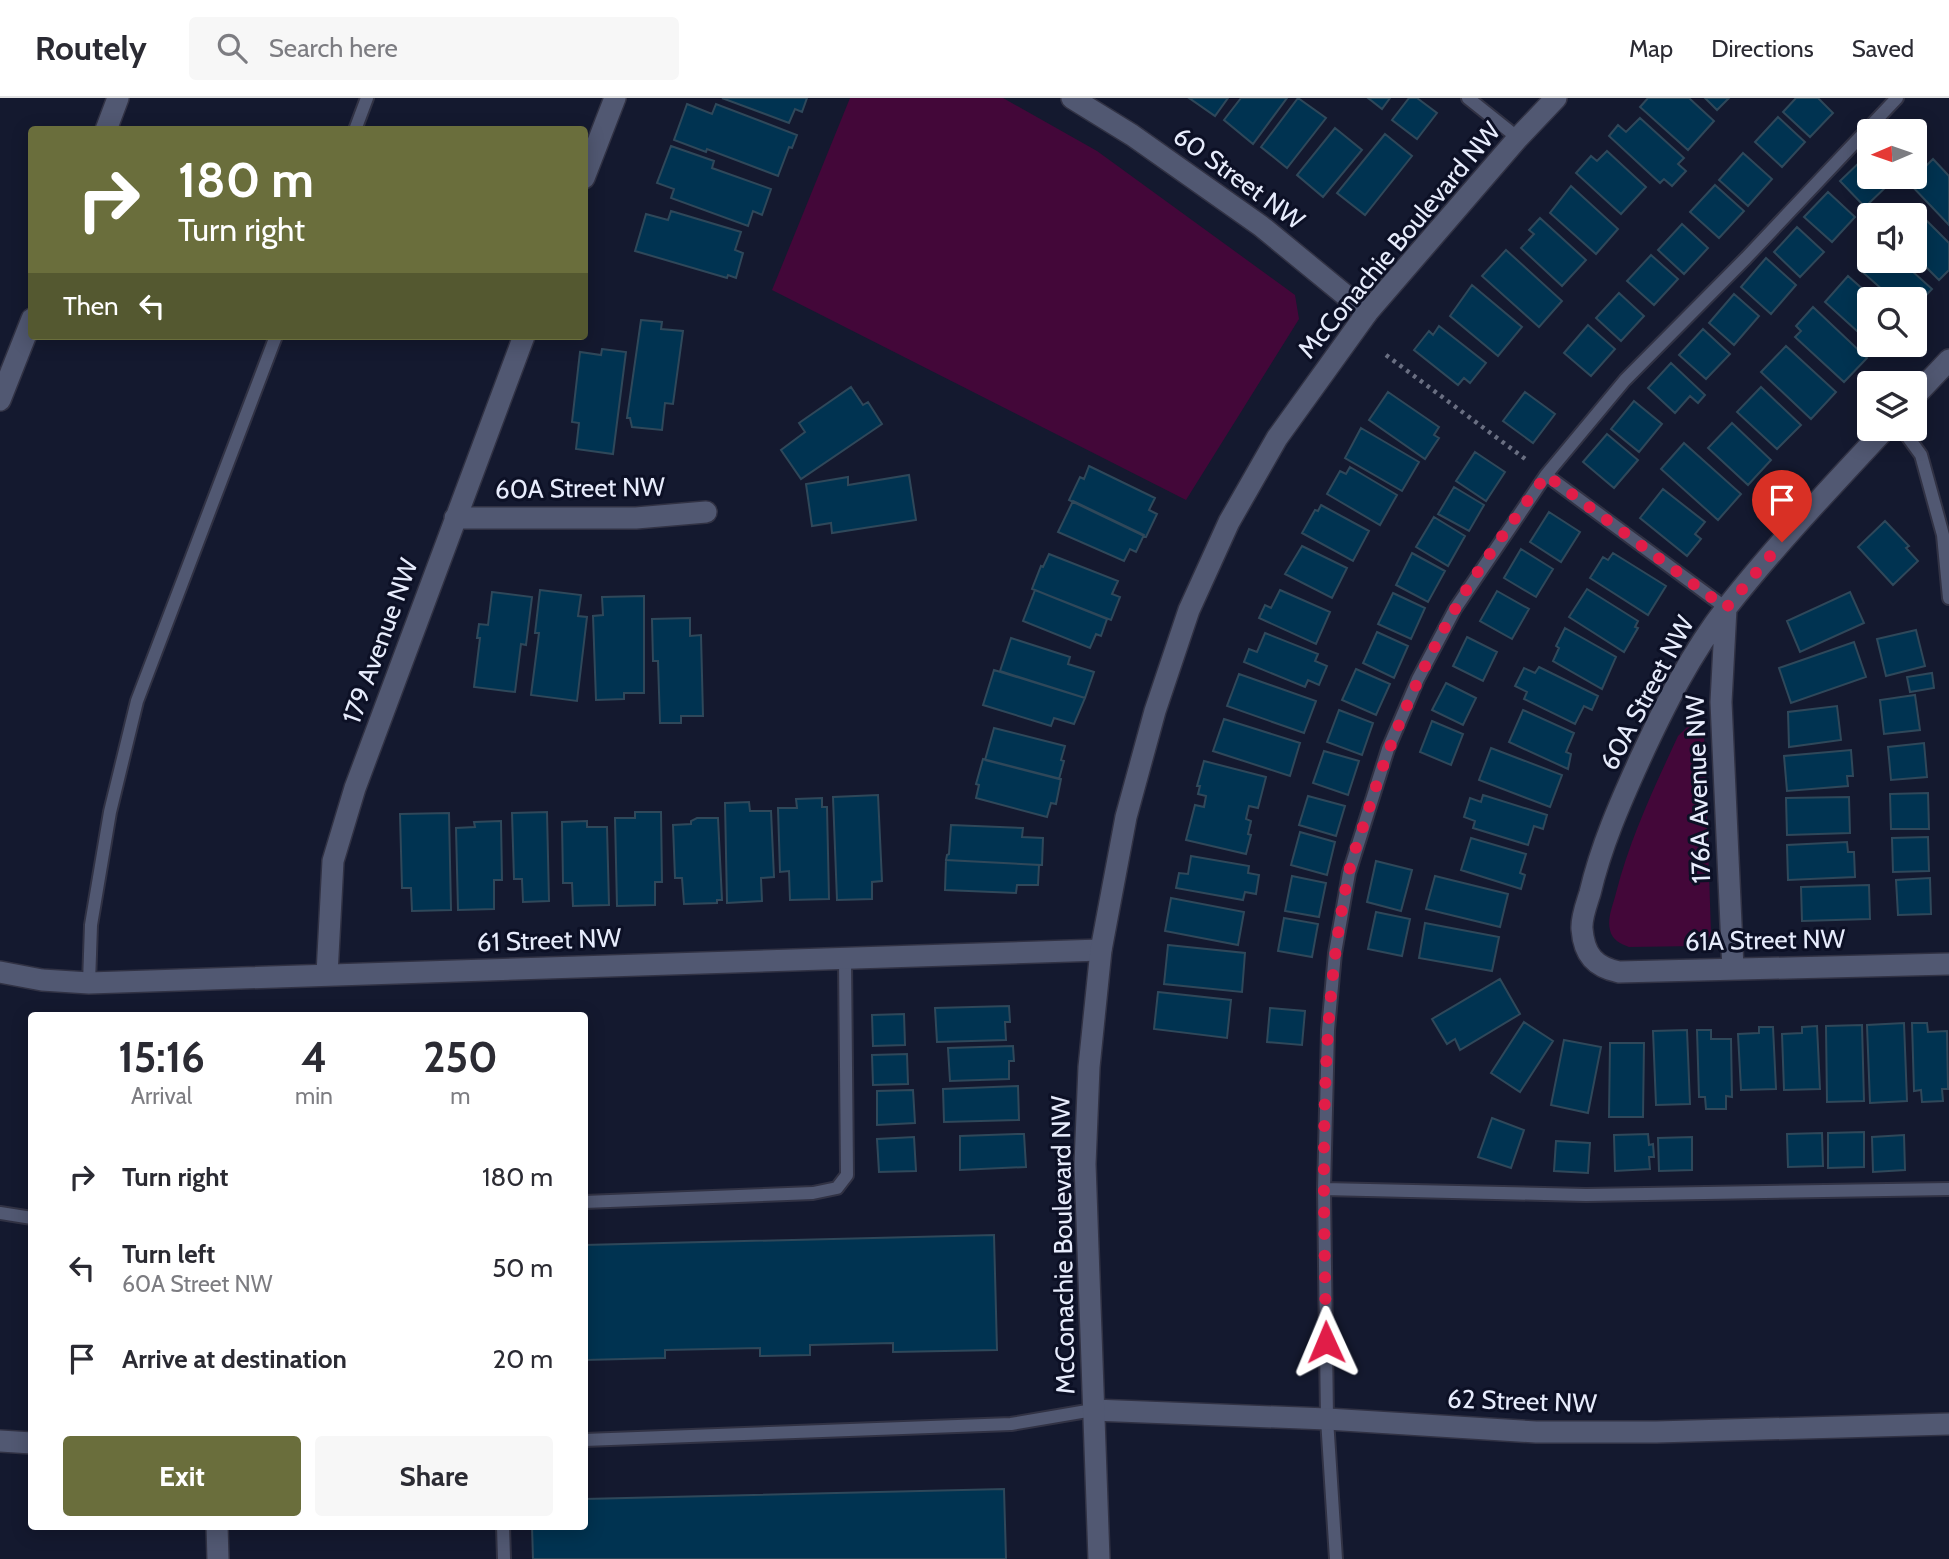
<!DOCTYPE html>
<style>
:root{--surface:#fff;--page:#f7f7f7;--text:#2b2b33;--muted:#7c7c81;--line:#e1e1e2;--accent:#6a6e3c}
body{margin:0;font-family:Cabin,sans-serif;background:var(--page);color:var(--text);height:100vh;display:flex;flex-direction:column;font-size:26px;white-space:nowrap}
*{box-sizing:border-box;margin:0}
p{font-size:23px;color:var(--muted)}
.icon{flex:none;width:38px;height:38px;fill:none;stroke:currentColor;stroke-width:2;stroke-linecap:round;stroke-linejoin:round}
.map{position:relative;flex:1;overflow:hidden}
.panel{position:absolute;left:28px;top:914px;width:560px;height:518px;display:flex;flex-direction:column;background:var(--surface);border-radius:7px;box-shadow:0 4px 18px #0003}
.panel>*{flex:none}
.hud{position:absolute;left:28px;top:28px;width:560px;height:214px;border-radius:7px;box-shadow:0 4px 18px #0003;background:#6a6e3c;color:#fff;overflow:hidden}
.needle{width:46px;rotate:268deg}
.tools{position:absolute;left:1857px;top:21px;display:grid;gap:14px}
.tools a{display:grid;place-items:center;width:70px;height:70px;border-radius:7px;background:var(--surface);box-shadow:0 4px 18px #0003;font-size:35px}
.pin{position:absolute;display:grid;place-items:center;width:60px;height:60px;color:#fff;margin:-72px -30px;border-radius:50% 50% 50% 0;rotate:-45deg;box-shadow:0 0 7px #0007}
.pin .icon{rotate:45deg}
.me{position:absolute;width:77px;margin:-38px;rotate:359deg;stroke-linejoin:round;filter:drop-shadow(0 0 5px #0008)}
.turn{display:flex;align-items:center;gap:24px;height:147px;padding:0 35px;font-size:32px}
.turn .icon{width:91px;height:91px;stroke-width:2.5}
.turn b{display:block;font-size:49px;line-height:60px}
.then{display:flex;align-items:center;height:66px;padding:0 35px;background:#0003;gap:14px;font-size:26px}
.eta{display:flex;justify-content:space-evenly;align-items:center;height:119px;text-align:center}
.eta b{font-size:42px;font-weight:700;line-height:49px}
.primary-button{display:flex;gap:14px;margin-top:auto;padding:14px 35px}
.primary-button a{flex:1;height:80px;border-radius:7px;background:var(--accent);color:#fff;font-size:28px;font-weight:700;line-height:80px;text-align:center}
.primary-button a+a{background:var(--page);color:var(--text)}
ul{padding:0;list-style:none}
li{display:flex;align-items:center;gap:21px;height:91px;padding:0 35px}
li div{flex:1}
li b{display:block;font-size:26px}
li em{font-style:normal}
header{display:flex;align-items:center;gap:42px;box-sizing:border-box;height:98px;padding:0 35px;background:var(--surface);border-bottom:2px solid var(--line)}
header strong{font-size:33px}
nav{display:flex;gap:38px;margin-inline-start:auto;font-size:24px}
.search{width:490px;height:63px;background:var(--page);display:flex;align-items:center;gap:18px;box-sizing:border-box;padding:0 24px;border-radius:7px;color:var(--muted);font-size:26px}
.map>svg:first-child{display:block}
.green{fill:#430739}
.building{fill:#003351;stroke:#2f485a;stroke-width:2}
.lines{fill:none;stroke-linecap:round;stroke-linejoin:round}
.lane-casing{stroke:#313244;stroke-width:16}
.street-casing{stroke:#313244;stroke-width:24}
.secondary-casing{stroke:#313244;stroke-width:24}
.path{stroke:#6a6f82;stroke-width:4.5;stroke-dasharray:3.5 5;stroke-linecap:butt}
.lane{stroke:#515872;stroke-width:12}
.street{stroke:#515872;stroke-width:21}
.secondary{stroke:#515872;stroke-width:21}
.route{stroke:#e11d48;stroke-width:12;stroke-dasharray:0 21.6}
.labels{text-anchor:middle;stroke-width:6;stroke-linejoin:round;paint-order:stroke}
.street-label{font-size:26px;fill:#e7ecfc;stroke:#0c1025}
</style>
<header>
<strong>Routely</strong>
<div class="search"><svg class="icon" aria-label="search" viewBox="0 0 24 24"><circle cx="10" cy="10" r="6"/><path d="M15 15l6 6"/></svg>Search here</div>
<nav><a>Map</a><a>Directions</a><a>Saved</a></nav>
</header>
<div class="map">
<svg width="1949" height="1461" viewBox="0 0 1949 1461">
<rect width="100%" height="100%" fill="#14192f"/>
<path class="green" d="M850,0H1003L1097,53L1295,197L1299,221L1186,402L772,192Z
M1697,628L1704,636L1711,833L1709,842L1697,848L1629,849C1621,846 1612,842 1610,832C1607,820 1613,807 1616,795C1630,740 1654,690 1678,638L1687,629Z"/>
<path class="building" d="M722,0H807L802,14L795,11L789,25Z
M1189,0H1228L1215,18Z
M1241,0H1287L1253,46L1224,22Z
M1298,0L1326,20L1287,70L1261,49Z
M1368,0H1390L1382,11Z
M1409,0H1417L1437,15L1417,41L1392,22Z
M1648,0H1689L1714,23L1688,52L1640,9Z
M1705,0H1729L1717,12Z
M1796,0H1818L1833,15L1810,39L1783,14Z
M687,6L712,16L716,6L797,37L792,50L789,49L778,78L707,51L706,54L674,42Z
M1778,19L1805,44L1782,69L1755,44Z
M1640,20L1684,60L1678,66L1686,73L1672,88L1664,81L1660,85L1609,38L1618,27L1626,34Z
M1335,30L1362,52L1323,99L1297,77Z
M1385,36L1412,58L1365,117L1337,95Z
M671,48L714,63L712,70L771,91L762,117L753,113L748,128L671,100L674,91L657,85Z
M1607,53L1646,89L1621,116L1576,75L1591,58L1597,63Z
M1743,55L1772,81L1748,108L1719,82Z
M1865,59L1869,64V79H1883L1890,85L1865,109L1840,83Z
M1933,61L1949,78V127L1909,85Z
M1715,87L1744,113L1719,140L1690,114Z
M1571,88L1618,131L1596,156L1550,115Z
M1828,94L1855,119L1832,144L1804,119Z
M671,113L741,134L735,152L743,155L736,180L728,177L727,180L635,153L646,116L668,122Z
M1919,115L1949,145V172L1939,182L1914,157V119Z
M1540,120L1586,162L1562,188L1521,150L1534,136L1529,132Z
M1682,126L1708,150L1684,176L1658,152Z
M1797,129L1824,154L1800,179L1774,154Z
M1506,152L1562,203L1539,229L1482,178Z
M1651,157L1678,181L1654,207L1627,183Z
M1869,158V163H1901L1932,191L1914,210V201H1893L1858,170Z
M1766,160L1796,187L1771,216L1741,189Z
M1848,178L1874,201H1869V244L1825,204Z
M1472,187L1522,229L1498,258L1450,218Z
M1619,195L1644,218L1621,243L1596,220Z
M1734,196L1759,218L1734,247L1709,225Z
M1813,209L1867,260L1844,284L1795,239L1801,233L1796,228Z
M641,222L662,224L661,231L683,233L673,306L665,305L662,332L632,329L630,320H627Z
M1588,227L1615,251L1591,278L1564,255Z
M1439,228L1486,265L1470,285L1464,280L1458,287L1414,252L1429,233L1433,237Z
M1703,231L1730,256L1706,281L1679,257Z
M1786,248L1836,294L1811,321L1761,274Z
M602,251L626,254L613,356L576,351L579,325L572,324L580,254L601,257Z
M1671,265L1705,297L1698,305L1690,298L1675,315L1648,290Z
M851,289L863,307L868,304L882,326L801,381L781,352L805,334L799,325Z
M1761,289L1801,327L1777,351L1737,314Z
M1388,294L1439,329L1434,337L1439,340L1425,361L1369,322Z
M1525,294L1555,316L1533,345L1503,323Z
M1634,303L1662,326L1639,354L1611,331Z
M1732,325L1771,362L1748,387L1708,350Z
M1361,330L1419,364L1402,393L1345,360Z
M1607,336L1638,362L1614,390L1583,364Z
M1684,345L1741,396L1718,422L1661,371Z
M1475,354L1505,374L1486,403L1456,383Z
M1089,368L1155,400L1149,412L1157,416L1146,439L1069,402L1080,379L1084,381Z
M1350,369L1397,397L1380,427L1327,396L1340,373L1346,376Z
M909,377L916,422L832,435L831,425L812,428L806,386L848,379V387Z
M1454,389L1484,407L1469,433L1438,416Z
M1663,391L1705,424L1695,436L1701,441L1687,458L1640,420Z
M1073,403L1144,437L1136,454L1130,451L1124,463L1058,434Z
M1321,407L1369,433L1353,463L1302,435L1315,412L1318,413Z
M1549,414L1580,434L1561,464L1530,444Z
M1434,419L1465,438L1448,468L1416,449Z
M1885,423L1909,448L1906,450L1918,463L1893,487L1858,449Z
M1302,448L1347,470L1332,500L1285,476Z
M1521,451L1553,471L1536,499L1504,480Z
M1412,455L1445,473L1428,504L1396,487Z
M1613,455L1666,488L1648,517L1590,480L1603,459L1608,462Z
M1049,456L1118,483L1112,496L1120,499L1111,522L1032,491L1041,468L1043,469Z
M1587,491L1638,523L1635,529L1638,530L1624,554L1569,519Z
M540,492L581,497L578,518L587,519L577,603L531,597L539,535H535Z
M1035,492L1107,521L1101,538L1096,536L1090,550L1023,523Z
M1280,492L1330,514L1316,546L1259,520L1265,507L1271,510Z
M1497,493L1529,511L1512,541L1480,523Z
M492,494L532,499L526,547L521,546L515,594L474,589L480,540H477L479,526L488,527Z
M1850,494L1864,525L1800,554L1787,523Z
M1393,495L1425,510L1411,541L1378,526Z
M644,498V595H624V601L596,602L593,518L603,517L602,499Z
M690,520V538L701,537L703,618H681V625H660L658,563H653L652,521Z
M1565,530L1616,559L1602,591L1553,563L1559,550L1556,548Z
M1916,532L1925,568L1886,578L1877,541Z
M1377,534L1408,548L1394,580L1363,565Z
M1265,535L1318,556L1315,563L1327,568L1319,587L1308,582L1305,589L1244,564L1249,551L1257,554Z
M1467,539L1497,554L1483,583L1453,568Z
M1011,540L1070,559L1068,566L1094,574L1085,600L1000,573Z
M1854,544L1866,579L1791,605L1779,570Z
M1539,569L1598,598L1592,612L1584,608L1575,626L1524,601L1527,594L1515,588L1524,570L1535,575Z
M1356,571L1390,586L1376,617L1342,602Z
M994,572L1085,600L1074,626L1054,620L1051,628L983,607Z
M1932,575L1934,590L1910,594L1907,579Z
M1239,576L1316,603L1304,635L1227,608Z
M1446,585L1476,600L1463,627L1432,612Z
M1915,597L1920,632L1884,636L1880,602Z
M1837,608L1841,642L1789,649L1788,614Z
M1339,612L1373,625L1362,657L1327,644Z
M1523,612L1574,635L1566,654L1571,656L1568,671L1509,644Z
M1224,621L1300,645L1290,678L1213,653Z
M1432,623L1463,636L1451,667L1420,654Z
M994,630L1065,648L1061,662L1064,663L1059,681L985,662Z
M1924,645L1927,679L1891,682L1888,649Z
M1491,650L1562,677L1550,709L1479,682Z
M1851,652L1853,678H1847L1848,688L1787,693L1784,658Z
M1324,653L1359,663L1348,697L1313,685Z
M983,661L1061,681L1056,706L1051,705L1047,719L976,700L979,687L976,686Z
M1204,663L1266,679L1258,710L1249,708L1246,721L1251,723L1248,736L1251,737L1246,756L1186,742L1195,707L1204,709L1206,698L1198,696L1200,688H1197Z
M1928,695L1929,731H1891L1890,696Z
M878,697L882,783L872,784V801L837,802L833,699Z
M1483,697L1547,717L1543,731L1534,728L1528,747L1473,730L1475,723L1464,719L1470,700L1481,704Z
M1308,698L1345,708L1336,738L1299,727Z
M1849,699L1850,735L1787,737L1786,700Z
M822,700V709H827L829,801L790,802L789,773L780,774L778,710H797L796,701Z
M749,704L750,713H771L774,779L761,780L762,803L727,805L725,705Z
M547,714L549,803L523,804L522,781H514L512,715Z
M635,714H661L662,784H655V807L617,808L615,720H635Z
M449,715L451,812L412,813L411,790H402L400,716Z
M718,720L722,802H717V805L684,806L682,780H675L673,727L691,726V723L697,720Z
M501,723L502,782H494V811L458,812L456,730L475,729L474,724Z
M587,723V729H607L609,807L573,808L572,785H563L562,724Z
M951,727L1023,730L1022,739L1043,740L1042,767L946,762L947,757L949,756Z
M1300,734L1335,744L1327,777L1291,767Z
M1928,739L1929,773L1893,774L1892,740Z
M1471,740L1526,756L1520,775L1525,777L1521,791L1461,772Z
M1847,744L1848,754H1854L1855,779L1788,782L1787,747Z
M1191,758L1249,768L1248,775L1259,777L1256,796L1245,794L1243,802L1176,790L1179,775L1188,776Z
M946,762L1039,767L1038,787H1017L1016,795L945,792Z
M1376,763L1412,772L1401,813L1367,804Z
M1292,778L1326,785L1319,819L1285,813Z
M1435,778L1508,796L1500,829L1426,811Z
M1930,780L1931,816L1898,817L1896,782Z
M1869,787L1870,821L1802,823L1801,789Z
M1171,800L1244,814L1238,847L1165,833Z
M1376,814L1410,821L1402,858L1368,851Z
M1284,820L1318,826L1312,859L1278,853Z
M1425,825L1499,839L1492,873L1419,860Z
M1168,847L1245,855L1242,894L1164,886Z
M1500,881L1520,916L1460,952L1455,941L1447,946L1432,921Z
M1158,894L1231,902L1227,940L1154,931Z
M1009,908L1010,924H1005L1006,942L937,944L935,910Z
M1270,910L1305,913L1302,947L1267,944Z
M904,916L905,947L873,948L872,917Z
M1524,924L1553,943L1520,994L1491,975Z
M1904,925L1907,1003L1870,1005L1867,927Z
M1912,925H1927L1928,934L1947,933L1948,991H1942L1943,1003L1922,1004L1921,992L1914,993Z
M1862,927L1864,1003L1827,1004L1826,928Z
M1817,928L1820,991L1784,992L1782,936L1802,935V929Z
M1759,929H1773L1776,991L1741,992L1738,936L1759,935Z
M1687,932L1690,1006L1656,1007L1653,933Z
M1697,932H1711V941H1731L1732,999L1726,998V1011H1706L1705,999H1699Z
M1564,942L1601,949L1588,1015L1551,1007Z
M1610,945H1644L1643,1019H1609Z
M1013,948L1014,963H1009V981L950,983L948,950Z
M907,956L908,986L873,987L872,957Z
M1018,988L1019,1022L944,1024L943,991Z
M913,992L915,1025L877,1027V993Z
M1492,1020L1524,1032L1511,1070L1478,1059Z
M1864,1034V1069L1828,1070V1035Z
M1822,1035L1823,1068L1788,1069L1787,1036Z
M1017,1036H1024L1026,1069L960,1072V1038Z
M1648,1036L1649,1047L1653,1046L1654,1059H1649L1650,1071L1615,1073L1614,1037Z
M1904,1037L1905,1072L1873,1074L1872,1039Z
M914,1039L916,1073L879,1074L877,1041Z
M1692,1039V1072L1659,1073L1658,1040Z
M1556,1043L1590,1045L1588,1075L1554,1073Z
M994,1137L997,1252L893,1254V1245L810,1247V1257L760,1258V1250L665,1252V1260L584,1262V1147Z
M1004,1391L1006,1461H533L532,1428H584V1401Z"/>
<g class="lines">
<g class="lane-casing">
<path id="lane" d="M1468,0L1518,40
M1897,0L1746,160L1625,282L1546,377L1455,511L1418,581L1388,651L1349,775L1335,855L1328,932L1324,1091L1586,1097L1949,1091
M355,32L367,0
M1902,331L1921,357L1943,437L1949,500
M1546,377L1726,510
M89,885L91,827L110,714L137,603L276,238
M1324,1091L1327,1321L1336,1461
M584,1104L813,1095L837,1090L847,1077L845,861
M0,1115L32,1120
M584,1342L1011,1326L1093,1312
M503,1428L504,1461"/>
</g>
<g class="street-casing">
<path id="street" d="M1072,0L1132,37L1261,128L1367,215
M106,32L118,0
M584,80L615,0
M1914,299L1949,262
M0,302L32,221
M1885,331C1831,389 1776,447 1727,509C1691,555 1664,609 1640,661C1620,705 1601,748 1590,795C1587,805 1581,820 1582,831C1584,857 1595,869 1619,874L1949,866
M455,420H636L706,414
M1726,510L1721,604L1733,871
M0,874L42,882L89,885L1101,852
M327,876L333,763L355,690L524,238
M1093,1312L1327,1321L1536,1334H1656L1949,1326
M0,1343L32,1345
M217,1428L218,1461"/>
</g>
<g class="secondary-casing">
<path id="secondary" d="M1099,1461L1085,1066L1089,969L1101,852L1126,719L1155,613L1189,512L1229,424L1277,340L1367,215L1518,40L1556,0"/>
</g>
<path class="path" d="M1386,257L1528,363"/>
<use href="#lane" class="lane"/>
<use href="#street" class="street"/>
<use href="#secondary" class="secondary"/>
</g>
<g class="lines">
<path class="route" d="M1326,1244C1324,1090 1317,931 1348,778C1353,754 1363,731 1370,707C1391,640 1419,575 1454,513C1481,465 1515,421 1546,377L1726,510L1782,444"/>
</g>
<g class="labels">
<g class="street-label">
<text transform="translate(1239 80) rotate(36)" y="9">60 Street NW</text>
<text transform="translate(1399 142) rotate(-50)" y="9">McConachie Boulevard NW</text>
<text transform="translate(580 390) rotate(-1)" y="9">60A Street NW</text>
<text transform="translate(380 543) rotate(-70)" y="9">179 Avenue NW</text>
<text transform="translate(1647 595) rotate(-62)" y="9">60A Street NW</text>
<text transform="translate(1698 691) rotate(-92)" y="9">176A Avenue NW</text>
<text transform="translate(549 842) rotate(-2)" y="9">61 Street NW</text>
<text transform="translate(1765 842) rotate(-1)" y="9">61A Street NW</text>
<text transform="translate(1063 1147) rotate(-91)" y="9">McConachie Boulevard NW</text>
<text transform="translate(1522 1303) rotate(2)" y="9">62 Street NW</text>
</g>
</g>
</svg>
<div class="tools">
<a><svg class="needle" viewBox="-14 -14 28 28"><path d="M0-13l5 13h-10z" fill="#e53935"/><path d="M0 13l5-13h-10z" fill="#7c7c81"/></svg></a>
<a><svg class="icon" aria-label="sound" viewBox="0 0 24 24"><path d="M4 9h4l5-4v14l-5-4H4zM17 9q2 3 0 6"/></svg></a>
<a><svg class="icon" aria-label="search" viewBox="0 0 24 24"><circle cx="10" cy="10" r="6"/><path d="M15 15l6 6"/></svg></a>
<a><svg class="icon" aria-label="layers" viewBox="0 0 24 24"><path d="M12 4l9 5-9 5-9-5zM3 14l9 5 9-5"/></svg></a>
</div>
<div class="pin" style="left:1782px;top:444px;background:#d93025"><svg class="icon" aria-label="arrive" viewBox="0 0 24 24"><path d="M6 21V4h12l-3 4 3 4H6"/></svg></div>
<svg class="me" style="left:1326px;top:1244px" viewBox="-20 -20 40 40"><path d="M0-17L14 15 0 8-14 15z" fill="#e11d48" stroke="#fff" stroke-width="4"/></svg>
<div class="hud">
<div class="turn"><svg class="icon" aria-label="right" viewBox="0 0 24 24"><path d="M7 20v-9h11M14 6l5 5-5 5"/></svg><div><b>180 m</b>Turn right</div></div>
<div class="then">Then<svg class="icon" aria-label="left" viewBox="0 0 24 24"><path d="M17 20v-9H6M10 6l-5 5 5 5"/></svg></div>
</div>
<section class="panel">
<div class="eta">
<div><b>15:16</b><p>Arrival</p></div>
<div><b>4</b><p>min</p></div>
<div><b>250</b><p>m</p></div>
</div>
<ul>
<li><svg class="icon" aria-label="right" viewBox="0 0 24 24"><path d="M7 20v-9h11M14 6l5 5-5 5"/></svg><div><b>Turn right</b></div><em>180 m</em></li>
<li><svg class="icon" aria-label="left" viewBox="0 0 24 24"><path d="M17 20v-9H6M10 6l-5 5 5 5"/></svg><div><b>Turn left</b><p>60A Street NW</p></div><em>50 m</em></li>
<li><svg class="icon" aria-label="arrive" viewBox="0 0 24 24"><path d="M6 21V4h12l-3 4 3 4H6"/></svg><div><b>Arrive at destination</b></div><em>20 m</em></li>
</ul>
<div class="primary-button"><a>Exit</a><a>Share</a></div>
</section>
</div>
